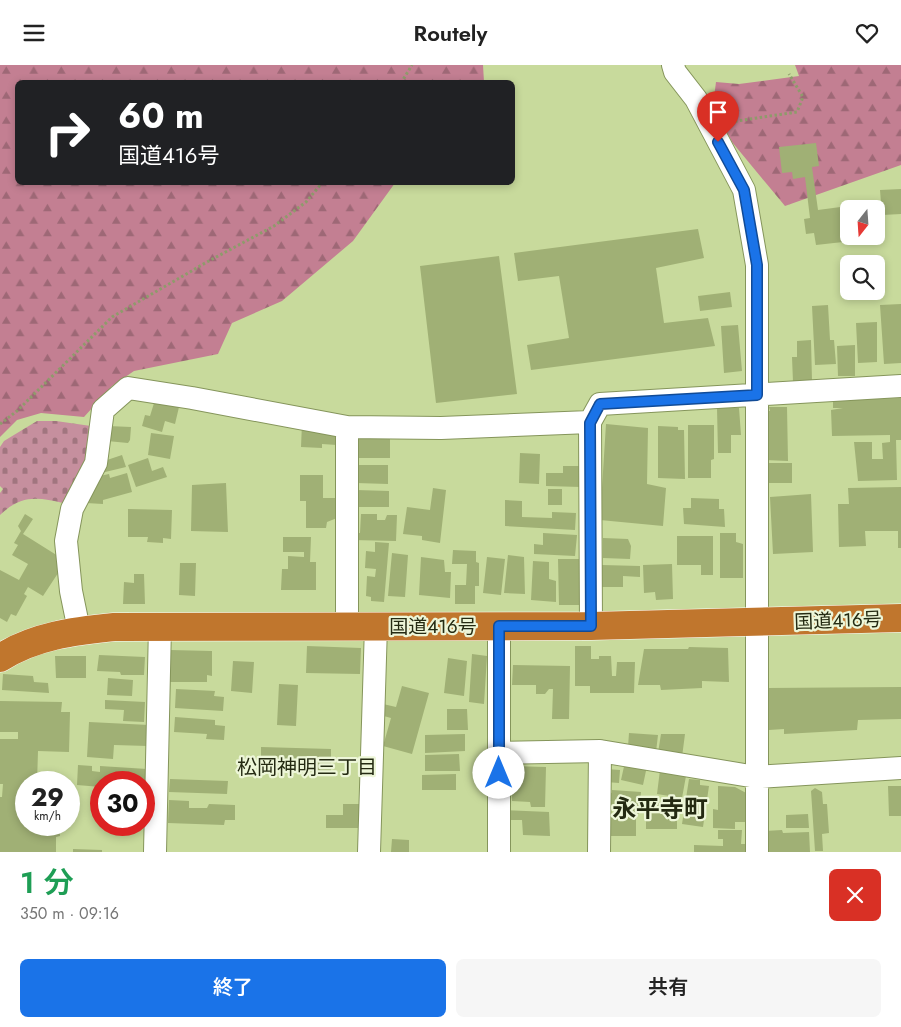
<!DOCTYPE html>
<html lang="ja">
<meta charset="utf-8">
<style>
:root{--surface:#fff;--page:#f6f6f6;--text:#222;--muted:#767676;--accent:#1a73e8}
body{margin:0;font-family:Jost,"Noto Sans JP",sans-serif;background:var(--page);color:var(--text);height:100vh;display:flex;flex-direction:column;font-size:19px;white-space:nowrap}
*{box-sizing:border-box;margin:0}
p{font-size:16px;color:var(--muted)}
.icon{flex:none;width:28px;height:28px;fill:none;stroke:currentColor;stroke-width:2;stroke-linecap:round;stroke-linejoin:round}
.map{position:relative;height:787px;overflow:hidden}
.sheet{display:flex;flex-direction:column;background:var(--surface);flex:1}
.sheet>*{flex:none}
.hud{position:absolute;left:15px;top:15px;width:500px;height:105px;border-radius:8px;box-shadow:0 2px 8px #0003;background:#202124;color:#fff;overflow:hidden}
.needle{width:32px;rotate:197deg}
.buttons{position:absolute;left:840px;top:135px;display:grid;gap:10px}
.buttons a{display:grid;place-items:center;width:45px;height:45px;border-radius:8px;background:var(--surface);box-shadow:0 2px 8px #0003;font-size:25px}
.speed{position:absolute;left:15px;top:706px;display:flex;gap:10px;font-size:25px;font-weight:700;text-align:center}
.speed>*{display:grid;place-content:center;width:65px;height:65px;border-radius:50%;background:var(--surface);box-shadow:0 2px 8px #0003;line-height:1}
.speed small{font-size:12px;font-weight:400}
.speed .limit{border:8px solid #d22;background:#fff;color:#111}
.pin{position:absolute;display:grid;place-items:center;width:42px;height:42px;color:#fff;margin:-51px -21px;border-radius:50% 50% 50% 0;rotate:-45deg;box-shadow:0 0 5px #0007}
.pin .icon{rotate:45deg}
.me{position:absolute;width:55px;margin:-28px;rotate:0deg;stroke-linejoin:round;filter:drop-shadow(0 0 4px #0008)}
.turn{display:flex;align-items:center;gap:18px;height:105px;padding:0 20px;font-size:22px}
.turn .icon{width:65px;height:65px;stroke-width:2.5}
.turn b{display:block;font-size:35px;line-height:42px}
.round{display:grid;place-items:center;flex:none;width:52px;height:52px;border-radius:8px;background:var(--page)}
.headline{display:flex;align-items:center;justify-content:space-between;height:85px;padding:0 20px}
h1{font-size:30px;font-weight:600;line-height:38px;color:#1e9e55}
.cta{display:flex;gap:10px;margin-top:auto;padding:10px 20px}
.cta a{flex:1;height:58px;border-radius:8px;background:var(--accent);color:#fff;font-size:20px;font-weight:600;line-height:58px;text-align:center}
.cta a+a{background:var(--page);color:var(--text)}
header{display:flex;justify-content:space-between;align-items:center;height:65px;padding:0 20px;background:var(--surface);font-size:22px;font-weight:600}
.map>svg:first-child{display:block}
.forest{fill:url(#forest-firs)}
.cemetery{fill:url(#cemetery-stones)}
.building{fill:#a0b075}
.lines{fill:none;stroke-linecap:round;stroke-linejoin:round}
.minor-casing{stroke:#85955b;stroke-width:24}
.highway-casing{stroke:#fff;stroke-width:29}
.path{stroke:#8e9b6b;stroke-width:3;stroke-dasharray:2.5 2.5;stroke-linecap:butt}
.minor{stroke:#fff;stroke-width:22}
.highway{stroke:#c0762d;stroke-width:28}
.route-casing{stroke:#114b97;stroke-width:12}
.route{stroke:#1a73e8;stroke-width:9}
.labels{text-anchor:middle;stroke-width:4.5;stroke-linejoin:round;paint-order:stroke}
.street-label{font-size:19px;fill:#242a12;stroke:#edf6d8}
.neighbourhood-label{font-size:20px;fill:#242a12;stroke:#edf6d8}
.district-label{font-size:24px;font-weight:bold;fill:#242a12;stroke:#edf6d8}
</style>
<header><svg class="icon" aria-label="menu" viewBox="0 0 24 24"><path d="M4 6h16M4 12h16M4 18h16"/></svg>Routely<svg class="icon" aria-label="heart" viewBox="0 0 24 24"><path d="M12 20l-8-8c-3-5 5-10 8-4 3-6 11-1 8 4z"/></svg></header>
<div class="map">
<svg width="901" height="787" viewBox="0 0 901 787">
<defs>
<pattern id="forest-firs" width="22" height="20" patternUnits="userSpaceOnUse" patternTransform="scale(1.25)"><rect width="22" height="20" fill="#c37f92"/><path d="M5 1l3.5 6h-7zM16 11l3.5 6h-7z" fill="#9e6876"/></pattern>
<pattern id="cemetery-stones" width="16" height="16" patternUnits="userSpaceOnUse" patternTransform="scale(1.25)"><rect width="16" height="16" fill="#c68f9e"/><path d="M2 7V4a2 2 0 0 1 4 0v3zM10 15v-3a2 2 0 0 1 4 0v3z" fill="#a1757f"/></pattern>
</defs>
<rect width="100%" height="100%" fill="#c8da9c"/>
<path class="forest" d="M0,0H483L484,17L18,18V118H395L353,176L282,236L232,258L218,289L134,306L112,321L84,352L41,348L17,355L0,372Z
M795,0H901V100L785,141L732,77L713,40L716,17L739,19L799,11Z"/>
<path class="cemetery" d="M37,356H56L91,361L86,398L63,438C37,432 21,430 0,450V428L3,424L0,421V382L4,376Z"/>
<path class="building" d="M816,78L819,101L812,102L818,145L848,141L849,171H852V176L816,180L814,168L806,169L804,154L810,153L805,112L793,114L792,107L782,108L779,82Z
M901,124V149L882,150L880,125Z
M698,164L704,193L656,203L664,258L708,253L715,281L531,305L527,280L569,273L559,211L518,216L514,188Z
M499,191L517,329L436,338L420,201Z
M730,227L732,242L700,246L698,231Z
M901,239V298L884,299L880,240Z
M828,240L830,275H834L836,299L815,300L812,241Z
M877,257V297L858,298L856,258Z
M738,260L742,306L724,308L721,261Z
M811,275L812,316L793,317L792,292H797V276Z
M855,280V311H838L837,281Z
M901,333V375H896L897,415L858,416L854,377H872V394H883L882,378L890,377V370L832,371L831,345L843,343H833V335Z
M155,335L179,342L175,359L165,356L162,367L142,361L145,350L150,351Z
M769,342H787L788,396L765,395V346H770Z
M717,343H739L741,370H731V388H718Z
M302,358L338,367L337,380L322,379V383L301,382Z
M606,359L648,363L647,419L666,423L663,461L600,455Z
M688,360H714V394L711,395V413H688Z
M108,361L131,362L130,375L128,378L107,376Z
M658,361L678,362V365H684L685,414L658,413Z
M151,368L174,371L170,394L148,390Z
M363,372H390V393H356V374H363Z
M520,388L540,389L539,419L519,418Z
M122,390L126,402L101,408L104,396Z
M148,393L152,406L163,402L167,412L136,422L128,400Z
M766,398H792V418H766Z
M356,400H388V419L356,418Z
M563,401H581V422L546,421V408H563Z
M127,408L132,427L103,435V439L86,438L95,412L109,409L110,413Z
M300,410H323V433H337V453L327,457L326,463H306V436H300Z
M226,418L228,467L191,466L192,420Z
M901,422V483H898V466H865L866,481L839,482L838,439H849L848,423Z
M433,423L446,425L440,478L422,475V471L403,469L407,442L430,445Z
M548,424H562V440H548Z
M356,425L389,426V442H356Z
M811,429L813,487L773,489L770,432Z
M691,433L719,434V444H724L725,462L684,459L683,443H691Z
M505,435L522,436V452L552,453V447L576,448L575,465L505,461Z
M128,444L172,445L171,474L163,473V478L147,477L148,472H128Z
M25,449L33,454L23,469L66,496L43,531L28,522L24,529L27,531L16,551L11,549L7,557L0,553V505L19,515L28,499L12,490L18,480L14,478L21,466L18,461Z
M361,449H377V455H385L387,450H397L396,476L352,475L353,468H360Z
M543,468L577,470L575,491L534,489V479L543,480Z
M720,468H736V477L743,479V513H720Z
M677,471H713V510H701V500H677Z
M283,472H311L310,497H316V525H281L282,504H288V491L304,492V487H283Z
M603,473L628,474L631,481L630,494L603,493Z
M375,477L389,478L384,537L371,536V532L366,531L367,511L375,512L376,504L365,503L366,486L375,487Z
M453,485L476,486V497L479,498V521H475V539H455V520H466L467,499H452Z
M392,488L408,490L405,532L388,531Z
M508,490L524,492L525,529L504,528Z
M421,492L444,495L445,507H451L450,533L419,530Z
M487,492L505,494L501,530L483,528Z
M558,494H580L581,540H559Z
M533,496L549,497V514L556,516V537L531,535Z
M180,498H196L195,531L179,530Z
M672,499L673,534L656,535L655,527L644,528L643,500Z
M602,500L640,501V512L623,511V522H601Z
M134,509H144L145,539H123L124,517L134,518Z
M307,581L361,583L360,609L306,608Z
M575,581H591V594H599V591H611L612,611H616L617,597H635L634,628H590V621H575Z
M689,582L728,583L729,617L702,616V623L661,625L660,620H638L644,584H688Z
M170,585L212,586V611L207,610V617H170Z
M472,589L487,591L484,639L469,637Z
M99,590L145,592L144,610H121L120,607L97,606Z
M55,591H86V613H56Z
M448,593L467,596L464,631L444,628Z
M233,596L254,597L252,628L231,626Z
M513,600L570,601L569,654H552L553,624H549L545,629H536V620H512Z
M3,609L33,611L34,617L48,618L49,628L2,625Z
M108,613L133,615L132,631L107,630Z
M279,619L298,620L296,661L277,660Z
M402,621L429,628L412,689L383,681L391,653L380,650L383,639L396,642Z
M901,622V654L858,655L857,665L784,669V664L769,665L767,623Z
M176,624L215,626L214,631L224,632L223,646L175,643Z
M105,635L145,637L144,657L123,656L124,645L105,644Z
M0,636L62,637L61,647H70L69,687L38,686L37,718H26L25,721L26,760H60V771L56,772V787H0V732H2L3,719H0V674H18V667H0Z
M447,644H467L468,665H447Z
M175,652L215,655V660L225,661L224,675L206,674L207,669L174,667Z
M89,657L149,660L148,681L114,680L113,694L87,692Z
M629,668L658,670L656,687L628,682Z
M465,669V686L425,688V670Z
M661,669H685L682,692L658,688Z
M261,682L331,684V707L261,705Z
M459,689L460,706H425V690Z
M625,697L647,701L643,720L621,715Z
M78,700L92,701V706L100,707V701L147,704L146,725L144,724V718H101V722L77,720Z
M511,701L546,702L545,742H531L530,737L512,736Z
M606,704L620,705L619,718L606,717Z
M660,705L686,711L682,733L657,729Z
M456,709V725H422V710Z
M170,714L228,716L227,729L169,727Z
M689,714L700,715V720L709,721L703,762L682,759Z
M718,721L735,722L748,729L747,757H735V764L713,763V744L718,745Z
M888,721H901V751H889Z
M815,723L822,727L823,739H827L829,768L822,769L823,786H815L811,726Z
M612,725L641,727L639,749L620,748V741L609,740L606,727L612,728Z
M169,735L189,736V743H207L209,739L235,740V755H225L224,760L168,758Z
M646,737H668V744H677V764H646Z
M343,739H360V763H326V750H343Z
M505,745L549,747L550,771L523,770L522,755H506Z
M808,749L809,763H786V750Z
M608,751L636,752V771H608Z
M718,765H742L741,779H747V787H694V780L723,781V774H718Z
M782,765L783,768L809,767L810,787H766L765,766Z
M392,774L409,775V787H391Z
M73,784L102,785V787H73Z"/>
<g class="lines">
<g class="minor-casing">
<path id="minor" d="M673,0L675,7L696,34L744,125L757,200V787
M347,561V362
M591,561L590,357L600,339L901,321
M79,565L71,526L66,476L72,444L96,398L103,345L128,323L192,333L347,362L441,363L590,357
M499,688L600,686L756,712L901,703
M155,787L160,561
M369,787L376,561
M499,787V561
M599,787L600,686"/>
</g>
<g class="highway-casing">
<path id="highway" d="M0,593C34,571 74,566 114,562L591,561L901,553"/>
</g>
<path class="path" d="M401,18L412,0
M730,57L797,47L803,32L789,9
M0,359L17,346L112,252L207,197L274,161L306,137L322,118"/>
<use href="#minor" class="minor"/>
<use href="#highway" class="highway"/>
</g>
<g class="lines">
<g class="route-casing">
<path id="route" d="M499,708V561H591L590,358L600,339L757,330V200L744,125L718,77"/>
</g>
<use href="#route" class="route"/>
</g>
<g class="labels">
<g class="street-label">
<text transform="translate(838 555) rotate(-2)" y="7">国道416号</text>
<text x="433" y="568">国道416号</text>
</g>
<g class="neighbourhood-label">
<text x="307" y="709">松岡神明三丁目</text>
</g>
<g class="district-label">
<text x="660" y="752">永平寺町</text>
</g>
</g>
</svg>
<div class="buttons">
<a><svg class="needle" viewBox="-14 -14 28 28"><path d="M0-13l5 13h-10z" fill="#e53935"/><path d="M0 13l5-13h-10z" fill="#767676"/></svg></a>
<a><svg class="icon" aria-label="search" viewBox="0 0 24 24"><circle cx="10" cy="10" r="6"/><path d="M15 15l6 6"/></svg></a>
</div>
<div class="speed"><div>29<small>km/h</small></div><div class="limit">30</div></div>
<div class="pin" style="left:718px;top:77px;background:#d93025"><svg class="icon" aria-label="arrive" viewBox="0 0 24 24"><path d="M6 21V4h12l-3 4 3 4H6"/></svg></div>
<svg class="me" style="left:499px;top:708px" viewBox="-20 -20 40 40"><circle r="19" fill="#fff"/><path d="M0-13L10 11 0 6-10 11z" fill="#1a73e8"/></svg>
<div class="hud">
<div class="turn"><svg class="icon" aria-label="right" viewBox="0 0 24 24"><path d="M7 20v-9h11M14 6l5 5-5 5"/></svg><div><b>60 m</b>国道416号</div></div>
</div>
</div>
<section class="sheet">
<div class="headline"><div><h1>1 分</h1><p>350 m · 09:16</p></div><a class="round" style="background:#d93025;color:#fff"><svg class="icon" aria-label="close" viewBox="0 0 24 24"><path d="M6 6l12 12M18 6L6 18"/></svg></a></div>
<div class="cta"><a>終了</a><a>共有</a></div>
</section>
